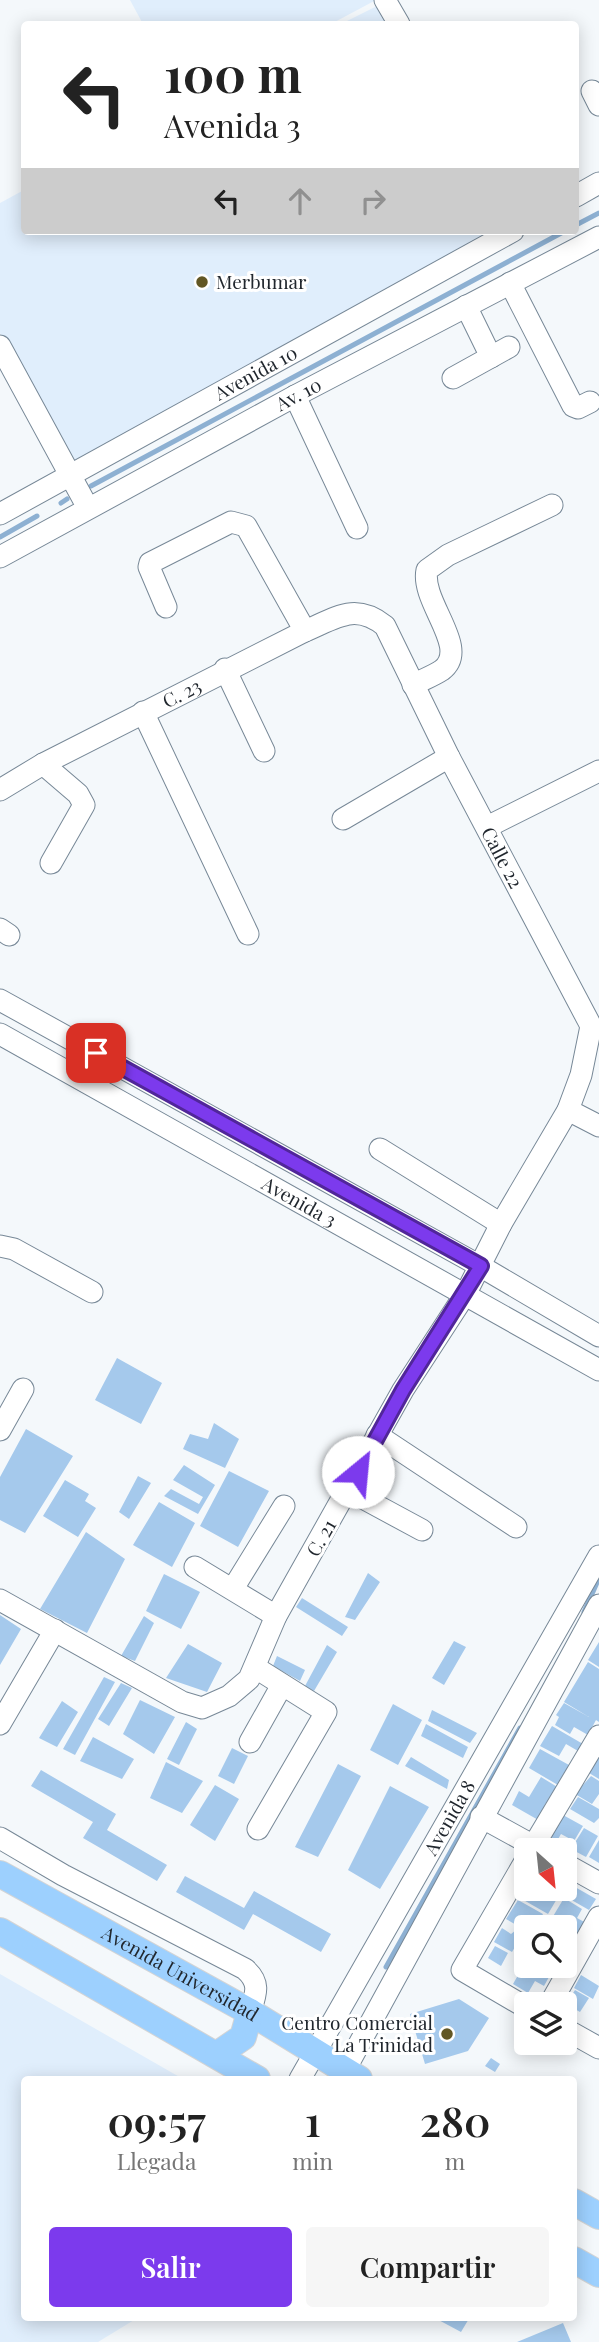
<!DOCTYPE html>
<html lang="es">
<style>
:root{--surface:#fff;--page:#f6f6f6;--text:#222;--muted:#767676;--accent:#7c3aed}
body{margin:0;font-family:"Playfair Display",serif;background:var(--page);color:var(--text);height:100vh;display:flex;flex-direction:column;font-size:26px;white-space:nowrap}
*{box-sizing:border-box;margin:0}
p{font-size:23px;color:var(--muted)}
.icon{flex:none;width:38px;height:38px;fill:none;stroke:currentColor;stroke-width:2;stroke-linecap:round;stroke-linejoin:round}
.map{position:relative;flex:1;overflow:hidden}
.drawer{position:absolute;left:21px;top:2076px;width:556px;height:245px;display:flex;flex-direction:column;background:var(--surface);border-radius:7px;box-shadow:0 4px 18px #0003}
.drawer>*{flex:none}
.top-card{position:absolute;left:21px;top:21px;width:558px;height:214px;border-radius:7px;box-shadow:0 4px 18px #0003;background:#fff;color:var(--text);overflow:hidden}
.needle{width:46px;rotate:153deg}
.fabs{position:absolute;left:514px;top:1838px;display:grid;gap:14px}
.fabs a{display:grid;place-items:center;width:63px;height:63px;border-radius:7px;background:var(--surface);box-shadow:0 4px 18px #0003;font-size:35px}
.pin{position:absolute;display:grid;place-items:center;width:60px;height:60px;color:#fff;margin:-30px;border-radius:14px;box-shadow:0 4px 10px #0006}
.me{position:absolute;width:77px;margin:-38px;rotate:28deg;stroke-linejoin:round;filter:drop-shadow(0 0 5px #0008)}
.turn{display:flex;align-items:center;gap:24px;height:147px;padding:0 28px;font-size:32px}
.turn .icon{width:91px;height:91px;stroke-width:2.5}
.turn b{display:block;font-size:49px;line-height:60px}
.lanes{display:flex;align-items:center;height:66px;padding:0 28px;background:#0003;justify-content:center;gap:35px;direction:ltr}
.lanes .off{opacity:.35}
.eta{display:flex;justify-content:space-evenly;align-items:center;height:119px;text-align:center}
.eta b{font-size:42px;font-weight:600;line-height:49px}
.action{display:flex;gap:14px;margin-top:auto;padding:14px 28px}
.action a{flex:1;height:80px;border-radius:7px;background:var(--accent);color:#fff;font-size:28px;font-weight:600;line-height:80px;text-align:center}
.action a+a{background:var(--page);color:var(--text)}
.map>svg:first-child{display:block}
.built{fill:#e0eefc}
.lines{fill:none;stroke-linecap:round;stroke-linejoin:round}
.stream{stroke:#8db0d2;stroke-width:5}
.building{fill:#a5c9ec}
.minor-casing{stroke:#778897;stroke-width:23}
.major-casing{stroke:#d3d4d5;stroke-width:28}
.minor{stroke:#fff;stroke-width:21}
.major{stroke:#9dd0fe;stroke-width:26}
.route-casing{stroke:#51269a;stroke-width:18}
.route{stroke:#7c3aed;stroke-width:12}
.poi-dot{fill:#625724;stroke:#fff;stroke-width:2.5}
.labels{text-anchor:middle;stroke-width:6;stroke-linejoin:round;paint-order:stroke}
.poi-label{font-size:19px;fill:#21272e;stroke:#fff;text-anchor:start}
.street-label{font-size:19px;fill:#21272e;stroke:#fff}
</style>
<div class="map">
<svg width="599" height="2342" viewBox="0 0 599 2342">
<rect width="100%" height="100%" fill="#f4f8fb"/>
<path class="built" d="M130,0H376L331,24H143Z
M381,4L392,24H341Z
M24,190V231H498L70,463L0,333V203Z
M0,1974L183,2079H24V2317H139L98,2342H0Z"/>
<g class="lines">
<path class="stream" d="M576,225L599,213
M91,486L565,231
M61,503L67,499
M0,537L37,516
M584,1612L599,1578
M386,1967L520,1728"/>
</g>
<path class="building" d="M117,1358L162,1383L141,1424L95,1400Z
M214,1423L239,1439L225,1468L183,1449L190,1434L208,1439Z
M26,1429L73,1456L25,1533L0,1520V1477Z
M184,1465L215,1485L198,1514L164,1496L171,1489L199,1504L203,1497L173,1480Z
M229,1471L269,1491L238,1547L200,1526Z
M138,1476L151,1483L129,1519L119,1512Z
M65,1480L89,1494L85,1501L96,1508L78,1537L43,1516Z
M159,1502L195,1523L172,1567L133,1545Z
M86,1532L125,1559L87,1633L40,1609Z
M368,1573L380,1582L355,1620L345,1617Z
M164,1574L200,1592L181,1629L146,1611Z
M302,1598L348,1627L342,1636L296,1607Z
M0,1615L21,1629L0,1665Z
M144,1616L154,1623L135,1661L121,1656Z
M454,1641L466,1647L444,1685L432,1678Z
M599,1642V1667L588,1660Z
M188,1644L222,1663L207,1692L166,1678Z
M327,1645L337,1652L314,1691L305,1686Z
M277,1656L305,1670L300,1681L273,1666Z
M588,1662L599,1669V1722L596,1720L588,1735L574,1727L570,1734L555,1725L559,1717L556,1715L564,1703L589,1717L564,1702Z
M104,1677L115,1682L75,1755L63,1749Z
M121,1683L132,1688L109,1726L98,1719Z
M140,1700L175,1717L154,1754L123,1734Z
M62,1701L78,1712L57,1747L39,1738Z
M393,1704L422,1720L398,1765L370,1750Z
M432,1710L477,1733L470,1743L428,1721Z
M186,1722L197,1729L179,1765L167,1759Z
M426,1724L468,1747L463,1758L421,1736Z
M552,1726L583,1744L578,1751L566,1744L559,1756L540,1746Z
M93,1737L134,1759L122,1779L80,1761Z
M232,1748L248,1756L234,1784L218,1776Z
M540,1749L569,1765L562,1776L568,1780L563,1788L529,1768Z
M411,1757L449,1780L447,1789L405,1766Z
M599,1757V1779L589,1773Z
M166,1762L203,1781L182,1813L150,1798Z
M338,1764L361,1776L318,1857L295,1847Z
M41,1770L116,1814L107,1830L167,1865L157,1881L83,1838L93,1822L31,1786Z
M591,1776L599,1781V1794L592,1804L575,1794Z
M541,1777L559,1788L556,1794L553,1792L544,1806L547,1808L540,1821L512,1805L519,1791L529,1797Z
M215,1785L239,1799L215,1841L190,1825Z
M390,1786L429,1807L380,1889L348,1870Z
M578,1797L599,1809V1818L594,1823L570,1809Z
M563,1815L583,1826L574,1841L561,1834L557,1841L551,1837Z
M584,1828L598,1836L586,1857L571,1849Z
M599,1840V1863L589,1857Z
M185,1876L244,1908L254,1891L331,1934L321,1952L253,1914L244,1930L176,1892Z
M568,1883L596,1899L589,1910L561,1894Z
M526,1888L540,1896L544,1890L558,1897L548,1914L520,1898Z
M564,1898L582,1909L577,1918L586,1923L579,1934L552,1918Z
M518,1900L543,1914L536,1927H527V1931L506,1919Z
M502,1928L511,1934L516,1930L527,1936V1948L518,1942L512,1952L494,1942Z
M565,1929L576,1936L565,1953Z
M495,1946L508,1953L501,1966L488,1958Z
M525,1963L549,1977L544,1986L535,1981L528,1993L513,1984Z
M540,1965H562L555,1977Z
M581,1975L599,1986L593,1999L574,1988Z
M575,1990L589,1998L580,2012L566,2004Z
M459,1999L489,2018L468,2051L425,2064L410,2014Z
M491,2058L500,2064L495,2072L485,2066Z
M433,2317H470L461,2332Z
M563,2323L571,2342H517Z"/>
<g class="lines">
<g class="minor-casing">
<g id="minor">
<path d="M385,0L399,24"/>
<path d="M592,91L599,105"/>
<path d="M576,196L599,183"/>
<path d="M510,283L573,406L578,408L590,402"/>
<path d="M466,306L491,357"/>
<path d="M0,346L88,508"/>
<path d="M453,378L509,347"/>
<path d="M295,396L357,528"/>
<path id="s1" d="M0,514L513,231"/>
<path id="s2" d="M0,557L295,396L599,237"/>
<path d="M166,607L149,567L150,563L231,522L246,526L305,631"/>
<path d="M225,669L264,751"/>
<path d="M413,685C422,680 433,676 442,670C471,648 420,602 427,570L448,555L552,505"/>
<path d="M143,712L248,934"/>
<path d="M43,764L78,794L84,805L51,863"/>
<path id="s3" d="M0,790L43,764L305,631C336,618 355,602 385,626L449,757L591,1026L581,1075L568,1110L501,1224L466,1293L403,1390L276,1616L249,1679L229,1696L202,1708L182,1702L0,1600"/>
<path d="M343,819L449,757"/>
<path d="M487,827L599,771"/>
<path d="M0,929L9,935"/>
<path d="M0,1000L480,1266L599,1336"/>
<path id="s4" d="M0,1034L599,1370"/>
<path d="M568,1110L599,1126"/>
<path d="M380,1149L501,1224"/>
<path d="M0,1246L14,1249L92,1292"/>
<path d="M0,1430L23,1389"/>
<path d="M377,1435L516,1527"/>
<path d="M348,1490L422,1530"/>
<path d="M195,1567L276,1616"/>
<path d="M234,1587L284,1506"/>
<path d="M256,1668L326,1712L258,1829"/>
<path d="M0,1724L55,1630"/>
<path d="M250,1742L282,1685"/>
<path d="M481,1817L541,1850"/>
<path d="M0,1838L63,1875L245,1969C261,1983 256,1994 250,2012"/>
<path d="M531,1850L599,1736"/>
<path d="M527,1858L462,1970L527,2008"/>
<path d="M565,1864L599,1883"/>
<path d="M550,2004L599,1917"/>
<path d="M565,2029L599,2048"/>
<path id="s5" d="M300,2079L599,1556"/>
<path d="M340,2079L599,1605"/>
</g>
</g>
<g class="major-casing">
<g id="major">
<path id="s6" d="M0,1874L250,2012L359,2079"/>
<path d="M0,1931L257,2079"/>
<path d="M218,2054L243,2037L250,2012"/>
<path d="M574,2202L599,2216"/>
<path d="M574,2260L599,2274"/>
</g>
</g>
<use href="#minor" class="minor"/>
<use href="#major" class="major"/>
</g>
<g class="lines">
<g class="route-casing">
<path id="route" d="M96,1053L481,1266L403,1390L358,1472"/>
</g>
<use href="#route" class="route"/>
</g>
<g class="poi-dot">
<circle cx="202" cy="282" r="7"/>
<circle cx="447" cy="2034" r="7"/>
</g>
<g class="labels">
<g class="poi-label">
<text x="216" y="289">Merbumar</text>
<text x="433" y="2030" text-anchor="end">Centro Comercial<tspan x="433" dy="22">La Trinidad</tspan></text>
</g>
<g class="street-label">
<text dy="7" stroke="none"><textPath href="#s1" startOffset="292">Avenida 10</textPath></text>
<text dy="7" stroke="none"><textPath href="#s2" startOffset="340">Av. 10</textPath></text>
<text dy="7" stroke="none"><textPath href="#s3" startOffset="206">C. 23</textPath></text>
<text dy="7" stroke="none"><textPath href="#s3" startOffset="690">Calle 22</textPath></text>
<text dy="7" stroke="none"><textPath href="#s4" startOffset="343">Avenida 3</textPath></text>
<text transform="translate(321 1538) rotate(-60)" y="7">C. 21</text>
<text dy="7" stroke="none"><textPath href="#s5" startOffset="301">Avenida 8</textPath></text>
<text dy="7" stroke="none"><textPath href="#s6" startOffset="206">Avenida Universidad</textPath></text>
</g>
</g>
</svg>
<div class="fabs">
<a><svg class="needle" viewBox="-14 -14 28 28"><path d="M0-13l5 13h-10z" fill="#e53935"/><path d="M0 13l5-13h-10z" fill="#767676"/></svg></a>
<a><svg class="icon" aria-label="search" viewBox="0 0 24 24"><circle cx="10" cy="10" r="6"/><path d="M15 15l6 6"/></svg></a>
<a><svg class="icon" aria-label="layers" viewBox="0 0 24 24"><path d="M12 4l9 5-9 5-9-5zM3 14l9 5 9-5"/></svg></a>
</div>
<div class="pin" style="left:96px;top:1053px;background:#d93025"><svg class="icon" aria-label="arrive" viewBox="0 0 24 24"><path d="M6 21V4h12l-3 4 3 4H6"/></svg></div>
<svg class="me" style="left:358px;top:1472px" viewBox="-20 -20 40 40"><circle r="19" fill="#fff"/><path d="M0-13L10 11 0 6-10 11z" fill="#7c3aed"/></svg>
<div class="top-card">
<div class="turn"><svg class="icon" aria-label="left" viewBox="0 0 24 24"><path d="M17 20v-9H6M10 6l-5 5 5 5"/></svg><div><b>100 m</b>Avenida 3</div></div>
<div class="lanes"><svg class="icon" aria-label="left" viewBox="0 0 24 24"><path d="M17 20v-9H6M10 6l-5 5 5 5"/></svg><svg class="icon off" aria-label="ahead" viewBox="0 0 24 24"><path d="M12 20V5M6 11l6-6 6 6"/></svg><svg class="icon off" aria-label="right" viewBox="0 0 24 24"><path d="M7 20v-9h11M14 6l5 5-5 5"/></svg></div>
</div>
<section class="drawer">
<div class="eta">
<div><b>09:57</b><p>Llegada</p></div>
<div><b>1</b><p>min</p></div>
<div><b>280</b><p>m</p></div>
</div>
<div class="action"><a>Salir</a><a>Compartir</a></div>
</section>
</div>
